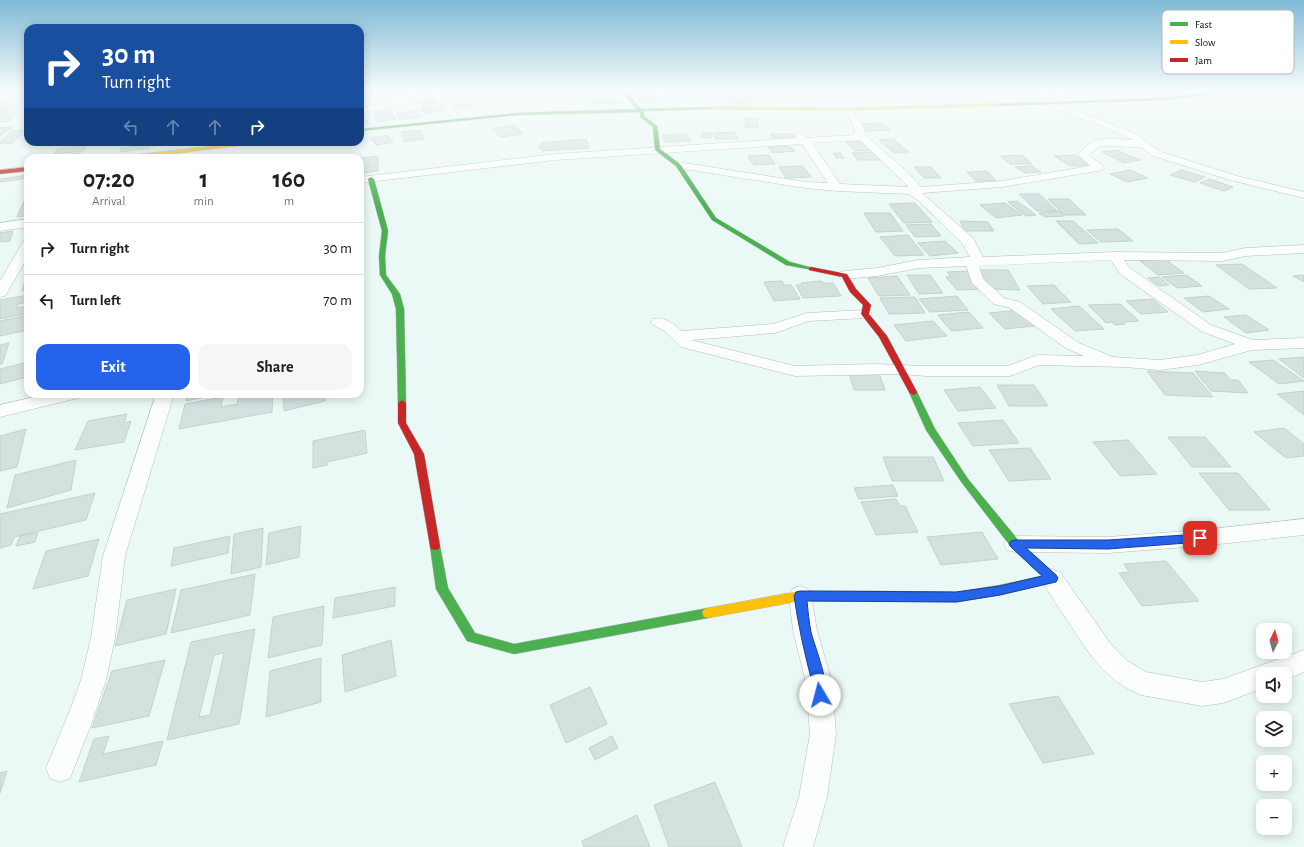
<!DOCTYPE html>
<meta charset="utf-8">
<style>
:root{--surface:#fff;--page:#f6f6f6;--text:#202124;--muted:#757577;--line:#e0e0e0;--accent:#2563eb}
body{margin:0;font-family:"Alegreya Sans",sans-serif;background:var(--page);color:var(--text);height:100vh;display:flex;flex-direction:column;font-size:15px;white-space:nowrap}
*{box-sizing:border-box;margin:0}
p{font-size:13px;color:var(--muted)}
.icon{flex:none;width:22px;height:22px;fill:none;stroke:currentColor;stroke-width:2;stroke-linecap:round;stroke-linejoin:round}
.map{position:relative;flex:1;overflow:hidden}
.drawer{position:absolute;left:24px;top:154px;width:340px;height:244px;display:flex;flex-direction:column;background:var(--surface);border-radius:12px;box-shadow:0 2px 10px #0003}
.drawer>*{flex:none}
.top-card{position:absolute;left:24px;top:24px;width:340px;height:122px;border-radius:12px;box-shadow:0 2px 10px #0003;background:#1a4fa0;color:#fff;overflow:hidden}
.needle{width:26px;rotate:5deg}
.controls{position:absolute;left:1256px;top:623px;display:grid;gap:8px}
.controls a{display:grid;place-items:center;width:36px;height:36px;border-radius:8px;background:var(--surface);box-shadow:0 2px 10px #0003;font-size:20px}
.pin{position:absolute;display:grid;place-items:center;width:34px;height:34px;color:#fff;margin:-17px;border-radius:8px;box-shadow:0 2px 6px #0006}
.me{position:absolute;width:44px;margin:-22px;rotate:352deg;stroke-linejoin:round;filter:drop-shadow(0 0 3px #0008)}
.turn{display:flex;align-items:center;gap:14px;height:84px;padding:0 12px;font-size:18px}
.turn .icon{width:52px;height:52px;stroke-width:2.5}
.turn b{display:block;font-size:28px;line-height:34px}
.lanes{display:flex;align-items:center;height:38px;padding:0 12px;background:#0003;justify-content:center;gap:20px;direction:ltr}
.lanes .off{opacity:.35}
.eta{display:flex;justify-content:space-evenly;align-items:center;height:68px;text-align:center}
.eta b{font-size:24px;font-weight:700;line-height:28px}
.primary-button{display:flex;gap:8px;margin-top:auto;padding:8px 12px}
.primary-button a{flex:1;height:46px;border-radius:12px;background:var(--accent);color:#fff;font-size:16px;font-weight:700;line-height:46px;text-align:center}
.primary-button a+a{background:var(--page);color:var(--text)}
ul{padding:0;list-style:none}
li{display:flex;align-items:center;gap:12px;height:52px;padding:0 12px;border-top:1px solid var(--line)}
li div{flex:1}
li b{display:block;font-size:15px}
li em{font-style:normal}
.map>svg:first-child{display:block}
.building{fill:#d4e1df;stroke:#c5d1cf;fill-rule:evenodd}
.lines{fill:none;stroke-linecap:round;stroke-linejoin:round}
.street-casing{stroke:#b2bebc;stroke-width:1}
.fast-casing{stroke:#b2bebc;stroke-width:1}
.slow-casing{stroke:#b2bebc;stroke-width:1}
.jam-casing{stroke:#b2bebc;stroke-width:1}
.street{fill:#fcfefe;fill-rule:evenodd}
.fast{fill:#4caf50;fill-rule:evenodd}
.slow{fill:#ffc107;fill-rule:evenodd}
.jam{fill:#c62828;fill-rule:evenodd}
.route{fill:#2563eb;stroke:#184099}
.key{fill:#fff;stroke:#b5b8b7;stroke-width:1}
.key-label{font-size:11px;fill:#071210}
</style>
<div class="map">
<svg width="1304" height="847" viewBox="0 0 1304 847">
<rect width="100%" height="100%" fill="#ebf9f6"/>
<path class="building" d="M448,91H458L462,94L449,97L442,93Z
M550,91H566L567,94L552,95Z
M591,91H615V94L591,95Z
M730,93L752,94V100L729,99Z
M592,96H615L616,101H593Z
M659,96L662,101L640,102L638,98Z
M433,99L437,103L423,105L419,101Z
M729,100L750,101V104L728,103Z
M620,101V103L591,104V102Z
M10,102L17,107L0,111V104Z
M468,103L471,107L456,109L452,106Z
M441,105L445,110L424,113L420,108Z
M387,108L390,113L376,115L373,110Z
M18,110L8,121L0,122V112Z
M418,111L421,117L400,120L397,113Z
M392,113L396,119L377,122L373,116Z
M360,114H361L369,123L360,124Z
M746,118H758V128L745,127Z
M883,123L890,130L867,131L861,124Z
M515,125L523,134L500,137L493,128Z
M13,127L0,136V128Z
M26,130L12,143L0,144V142L12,131Z
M420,130L424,139L404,142L401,132Z
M735,132L738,139H716L713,133Z
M702,133H711V138H702Z
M686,134L691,141L665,142L662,135Z
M770,134H793L796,137L772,138Z
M383,136H388L393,142L376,145L371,138Z
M586,139L589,148L543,151V149H540L539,146H542V143Z
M893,139L909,152L894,153L879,140Z
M862,141L872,150L855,151L845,142Z
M70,142H92L90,144L66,146Z
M128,142H150L128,146Z
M87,145L84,151L54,154L57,149Z
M149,145V148L120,152L121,148Z
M789,146L795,151L773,153L768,147Z
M1117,150L1140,160L1124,163L1102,152Z
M874,152L881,160H858L852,153Z
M81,153L79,157L55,158L57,156Z
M833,153H840L844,158H836Z
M769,155L775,164L754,165L748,156Z
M1022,155L1032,164H1010L1000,156Z
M1074,155L1090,165L1070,166L1054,156Z
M378,156V171L360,173V158Z
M803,166L811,177L786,178L779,167Z
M1032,166L1041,172L1025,173L1015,167Z
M914,167H931L941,178H924Z
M1130,170L1148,178L1127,182L1110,174Z
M1181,170L1205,177L1195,182L1170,175Z
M987,171L996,181H976L967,172Z
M28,175V178L0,182L1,179Z
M1210,179L1233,187L1224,191L1200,183Z
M1019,194H1039L1057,211H1037Z
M27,195L28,215L17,217Z
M1048,199H1069L1086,215H1064Z
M1017,201L1036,215L1026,216L1008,202Z
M915,203L932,222L904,223L889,204Z
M1005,203L1022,215L996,218L980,205Z
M1059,211L1065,216L1045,217L1039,213Z
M864,213H890L903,231L876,232Z
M960,221L988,222L994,231H965Z
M1056,221H1073L1098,243L1079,244Z
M931,224L941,236L915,237L906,225Z
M1118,229L1133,241L1101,242L1087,230Z
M13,231L10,241L0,242V233Z
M908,235L924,255L895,256L880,237Z
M945,241L958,253L930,256L918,243Z
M1165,259L1184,273L1158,275L1140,261Z
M1242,264L1277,288L1249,289L1216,265Z
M980,270H1008L1020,290L991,289Z
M968,271L983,289L957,290L946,277H951L947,272Z
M907,275H930L943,293L919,294Z
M1186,275L1202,286L1177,288L1162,277Z
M1304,275V282L1293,276Z
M897,276L910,295L879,296L868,278Z
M26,277H28V290L22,291Z
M1159,277L1169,285L1159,286L1148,278Z
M782,281L784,285H791L800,299L774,301L764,282Z
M822,281L823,283H833L841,296L803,298L796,285H802L801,283Z
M1054,285L1071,302L1043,304L1027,286Z
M28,295V302L18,304L17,308L28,306V313L0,319V300Z
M957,296L968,310L930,312L919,299Z
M1209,296L1229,309L1203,312L1184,298Z
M915,297L925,313L889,314L880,298Z
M1153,299L1168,312L1141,314L1126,301Z
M1120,304L1139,321L1123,322L1125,324L1115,325L1112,322L1106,323L1088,305Z
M1079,306L1104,329L1075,331L1051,309Z
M1018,310L1035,326L1005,329L989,313Z
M969,312L983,328L951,331L938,315Z
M28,315V330L0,336V321Z
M1246,315L1269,330L1246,333L1224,317Z
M933,321L947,336L906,341L894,325Z
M9,343L2,364H0V345Z
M1304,357V378L1279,359Z
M1273,360L1304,381L1279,384L1249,362Z
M28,362L27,377L0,384V369Z
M1147,371L1193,373L1213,397L1165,395Z
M1195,371L1225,373L1230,380H1238L1248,393L1211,391Z
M849,373H879L885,390H854Z
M997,385H1034L1048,406H1009Z
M980,387L996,408L958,411L944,390Z
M1304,391V415L1277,394Z
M187,394H220L186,401Z
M273,394L272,412L179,429L185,404L223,397L221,407L237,404L239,395Z
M283,394H324L325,401L284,411Z
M127,414L124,423L131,421L124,442L75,450L88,421Z
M1003,420L1019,443L973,446L958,423Z
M1284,428L1304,444V456L1286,458L1254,432Z
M26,429L17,467L0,471V436Z
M365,430L367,453L327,462V465L313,468V441Z
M1168,437H1205L1231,467H1192Z
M1128,440L1157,474L1120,476L1093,442Z
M1030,448L1051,479L1009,481L989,450Z
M883,457H933L944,481H892Z
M76,460L71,490L7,508L15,475Z
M1199,473H1238L1270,510H1229Z
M893,485L898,496L859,499L854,488Z
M95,493L86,520L14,537L11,545L0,548V514Z
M896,499L900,506H905L918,532L876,535L861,502Z
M301,526L299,557L266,565L269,533Z
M263,528L261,567L231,574L234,534Z
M982,532L998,559L941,565L927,537Z
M38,533L35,542L16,546L20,536Z
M230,536L228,553L171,566L174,548Z
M99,539L88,576L33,589L46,551Z
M1166,561L1199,601L1142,606L1119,573L1129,572L1124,564Z
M255,574L250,615L171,633L181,590Z
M395,587V606L333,618L335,598Z
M176,589L166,634L115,646L127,600Z
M324,606L322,645L268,658L273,617Z
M255,629L239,724L167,740L191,642ZM224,653L210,715L199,717L214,655Z
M391,640L396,676L345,692L342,655Z
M321,658V702L266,717L270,671Z
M165,660L149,716L92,728L112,671Z
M590,687L607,724L566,743L550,705Z
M1058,696L1094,754L1043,763L1009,704Z
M109,736L103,754L163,741L156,765L79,782L94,739Z
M612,736L618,748L595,760L589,748Z
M7,771L0,793V773Z
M715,782L742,847H669L654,805Z
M637,815L650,847H584L582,841Z"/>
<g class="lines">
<g class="street-casing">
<path id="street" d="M430,91H445L411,103L360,114V108L406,99Z
M1051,91H1060L1056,96V103L1132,132L1161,152L1237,176L1304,192V198L1230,180L1153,156L1140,147L1099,146L1089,155L1103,166L1104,168L1103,170L1002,187L922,193L973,238L983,257L1115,252L1223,253L1245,248L1304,245V253L1245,256L1223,261L1124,260L1130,268L1211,325L1253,340L1304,338V348L1252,350L1198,365L1160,370L1125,367L1039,365L1010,376H926L902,374L795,376L681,347L666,332L653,325L650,322L653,319C664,316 674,324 682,331L773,324L807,313L865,310L870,311L872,314L870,317L865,318L809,321L775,333L691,340L795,366L874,364L926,366H1008L1037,355L1084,356L1067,349L1010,308L994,304L972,283L966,266L919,268L877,276L845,279L840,278L838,275L840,272L845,271L877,268L919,260L970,257L962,243L919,201L909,194L837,191L806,188L678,168L673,165L678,162L806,182L828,183L802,144L555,160L360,183V177L555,154L797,138L794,135L799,132L802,133L807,138L854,135L855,130L845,109L849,106L853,109L865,130L863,133L906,171L921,187L1002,181L1090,166L1078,155C1093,134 1110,139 1133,140L1107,128L1048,106L1047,104L1048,95ZM860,140L909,187L840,184L812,143ZM1111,260L1120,274L1201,331L1235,344L1197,355L1160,360L1113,357L1079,343L1020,302L1004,298L983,279L979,266Z
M28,92V98L0,100V94Z
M28,219V227L0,231V223Z
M28,241V256L7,293L5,296L0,297V281L23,242Z
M47,394H81L78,398L0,417V405Z
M156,394H174L125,556L115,638L106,680L91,725L70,778L60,782L50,778L46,768L70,710L81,680L91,638L103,556Z
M1304,519V535L1200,546L1108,553L1015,552L1007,550L1004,544L1007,538L1015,536L1108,537L1200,530Z
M1052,569L1060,572L1110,643L1126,660L1146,672L1202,682L1223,679L1304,650V672L1285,680V674H1263V688L1223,703L1202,706L1141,695C1104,680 1088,652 1067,620C1058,606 1048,593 1041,578L1044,572Z
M800,586L808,589L811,596L817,630L832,683L836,734L827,797L813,847H783L799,797L810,734L806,683L793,630L789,596L792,589Z"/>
</g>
<g class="fast-casing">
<path id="fast" d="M622,91H627L637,105L642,109L714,107L712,109L644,111V116L657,126L660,149L680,164L716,218L790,262L813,268V270L786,265L712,220L676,166L655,150L653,127L640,117V112L517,115L360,131V129L517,113L636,109Z
M1227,91H1247L1161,100L994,106L992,105L994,104L1161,98Z
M371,177L374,179L388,231L385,256L386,275L400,294L404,309L406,403L402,406L398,403L396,309L392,294L380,275L379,256L382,231L368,179Z
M913,389L917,392L935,429L968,479L1019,541L1056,575L1058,578L1056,581L1000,595L957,602L869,601L865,599L863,596L865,593L869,591L957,592L1000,585L1042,576L1011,547L962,483L926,430L909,392Z
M435,542L439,543L440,546L448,588L475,633L514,644L708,608L712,609L714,613L712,617L708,618L514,654L467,641L436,589L430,546L431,543Z"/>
</g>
<g class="slow-casing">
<path id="slow" d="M994,104L996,106L849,110L712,109L710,108L712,107L849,108Z
M247,142H261L259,143L139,158H123L126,156Z
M800,591H869L873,593L875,596L873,599L869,601H800L708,618L704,617L702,613L704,609L708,608Z"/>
</g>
<g class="jam-casing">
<path id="jam" d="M28,167V171L0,174V170Z
M811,267L847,274L856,289L871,305L869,314L887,336L917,392L916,394L913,395L909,392L879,337L861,314L863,305L850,292L842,277L809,270V268Z
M402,400L406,403V423L424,454L440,546L439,549L435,550L431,549L430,546L414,454L398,423V403Z"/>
</g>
<use href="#street" class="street"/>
<use href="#fast" class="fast"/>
<use href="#slow" class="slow"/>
<use href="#jam" class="jam"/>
</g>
<linearGradient id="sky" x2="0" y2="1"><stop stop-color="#7fb9d5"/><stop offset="0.43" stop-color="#f6fcfb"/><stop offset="1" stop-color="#f6fcfb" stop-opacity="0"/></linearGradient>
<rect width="1304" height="210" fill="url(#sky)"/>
<path class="route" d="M1200,534L1204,535L1206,538L1204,541L1200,542L1108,549L1026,548L1056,575L1058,578L1056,582L1000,595L956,602L807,601C808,611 809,622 811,632C815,648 831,685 824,700L820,702L815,700C812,693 813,686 811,678C804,651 798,624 794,596L796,592L800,591L956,592L1000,586L1042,576L1011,547L1009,544L1011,541L1015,540H1108Z"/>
<rect x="1162" y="10" width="132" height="64" rx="6" class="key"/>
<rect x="1170" y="22" width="18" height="4" fill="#4caf50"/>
<rect x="1170" y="40" width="18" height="4" fill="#ffc107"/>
<rect x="1170" y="58" width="18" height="4" fill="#c62828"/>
<g class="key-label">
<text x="1195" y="28">Fast</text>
<text x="1195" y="46">Slow</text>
<text x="1195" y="64">Jam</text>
</g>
</svg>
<div class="controls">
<a><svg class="needle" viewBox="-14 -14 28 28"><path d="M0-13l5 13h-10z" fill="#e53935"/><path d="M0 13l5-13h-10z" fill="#757577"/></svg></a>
<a><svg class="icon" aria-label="sound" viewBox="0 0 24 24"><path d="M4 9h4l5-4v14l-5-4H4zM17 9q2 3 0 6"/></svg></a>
<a><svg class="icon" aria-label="layers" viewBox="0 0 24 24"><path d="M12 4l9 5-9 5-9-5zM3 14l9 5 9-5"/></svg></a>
<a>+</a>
<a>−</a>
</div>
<div class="pin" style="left:1200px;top:538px;background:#d93025"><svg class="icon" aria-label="arrive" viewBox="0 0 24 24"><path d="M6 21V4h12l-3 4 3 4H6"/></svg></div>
<svg class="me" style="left:820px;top:695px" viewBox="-20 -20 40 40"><circle r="19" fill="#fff"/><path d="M0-13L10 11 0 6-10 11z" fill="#2563eb"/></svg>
<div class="top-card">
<div class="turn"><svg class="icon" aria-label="right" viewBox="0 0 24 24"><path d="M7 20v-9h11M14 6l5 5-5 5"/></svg><div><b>30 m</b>Turn right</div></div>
<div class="lanes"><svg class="icon off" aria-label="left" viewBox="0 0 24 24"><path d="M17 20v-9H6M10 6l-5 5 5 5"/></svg><svg class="icon off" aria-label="ahead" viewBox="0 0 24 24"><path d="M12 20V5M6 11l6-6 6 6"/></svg><svg class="icon off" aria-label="ahead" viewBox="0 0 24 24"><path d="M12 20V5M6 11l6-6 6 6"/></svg><svg class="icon" aria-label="right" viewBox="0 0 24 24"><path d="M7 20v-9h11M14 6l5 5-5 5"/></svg></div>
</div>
<section class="drawer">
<div class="eta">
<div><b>07:20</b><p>Arrival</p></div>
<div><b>1</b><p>min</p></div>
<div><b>160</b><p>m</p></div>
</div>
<ul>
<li><svg class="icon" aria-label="right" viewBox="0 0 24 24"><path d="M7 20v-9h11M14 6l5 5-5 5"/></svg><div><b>Turn right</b></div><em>30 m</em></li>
<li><svg class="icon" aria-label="left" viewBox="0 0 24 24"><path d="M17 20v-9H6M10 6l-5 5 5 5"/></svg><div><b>Turn left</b></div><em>70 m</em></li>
</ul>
<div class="primary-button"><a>Exit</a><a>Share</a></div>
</section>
</div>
